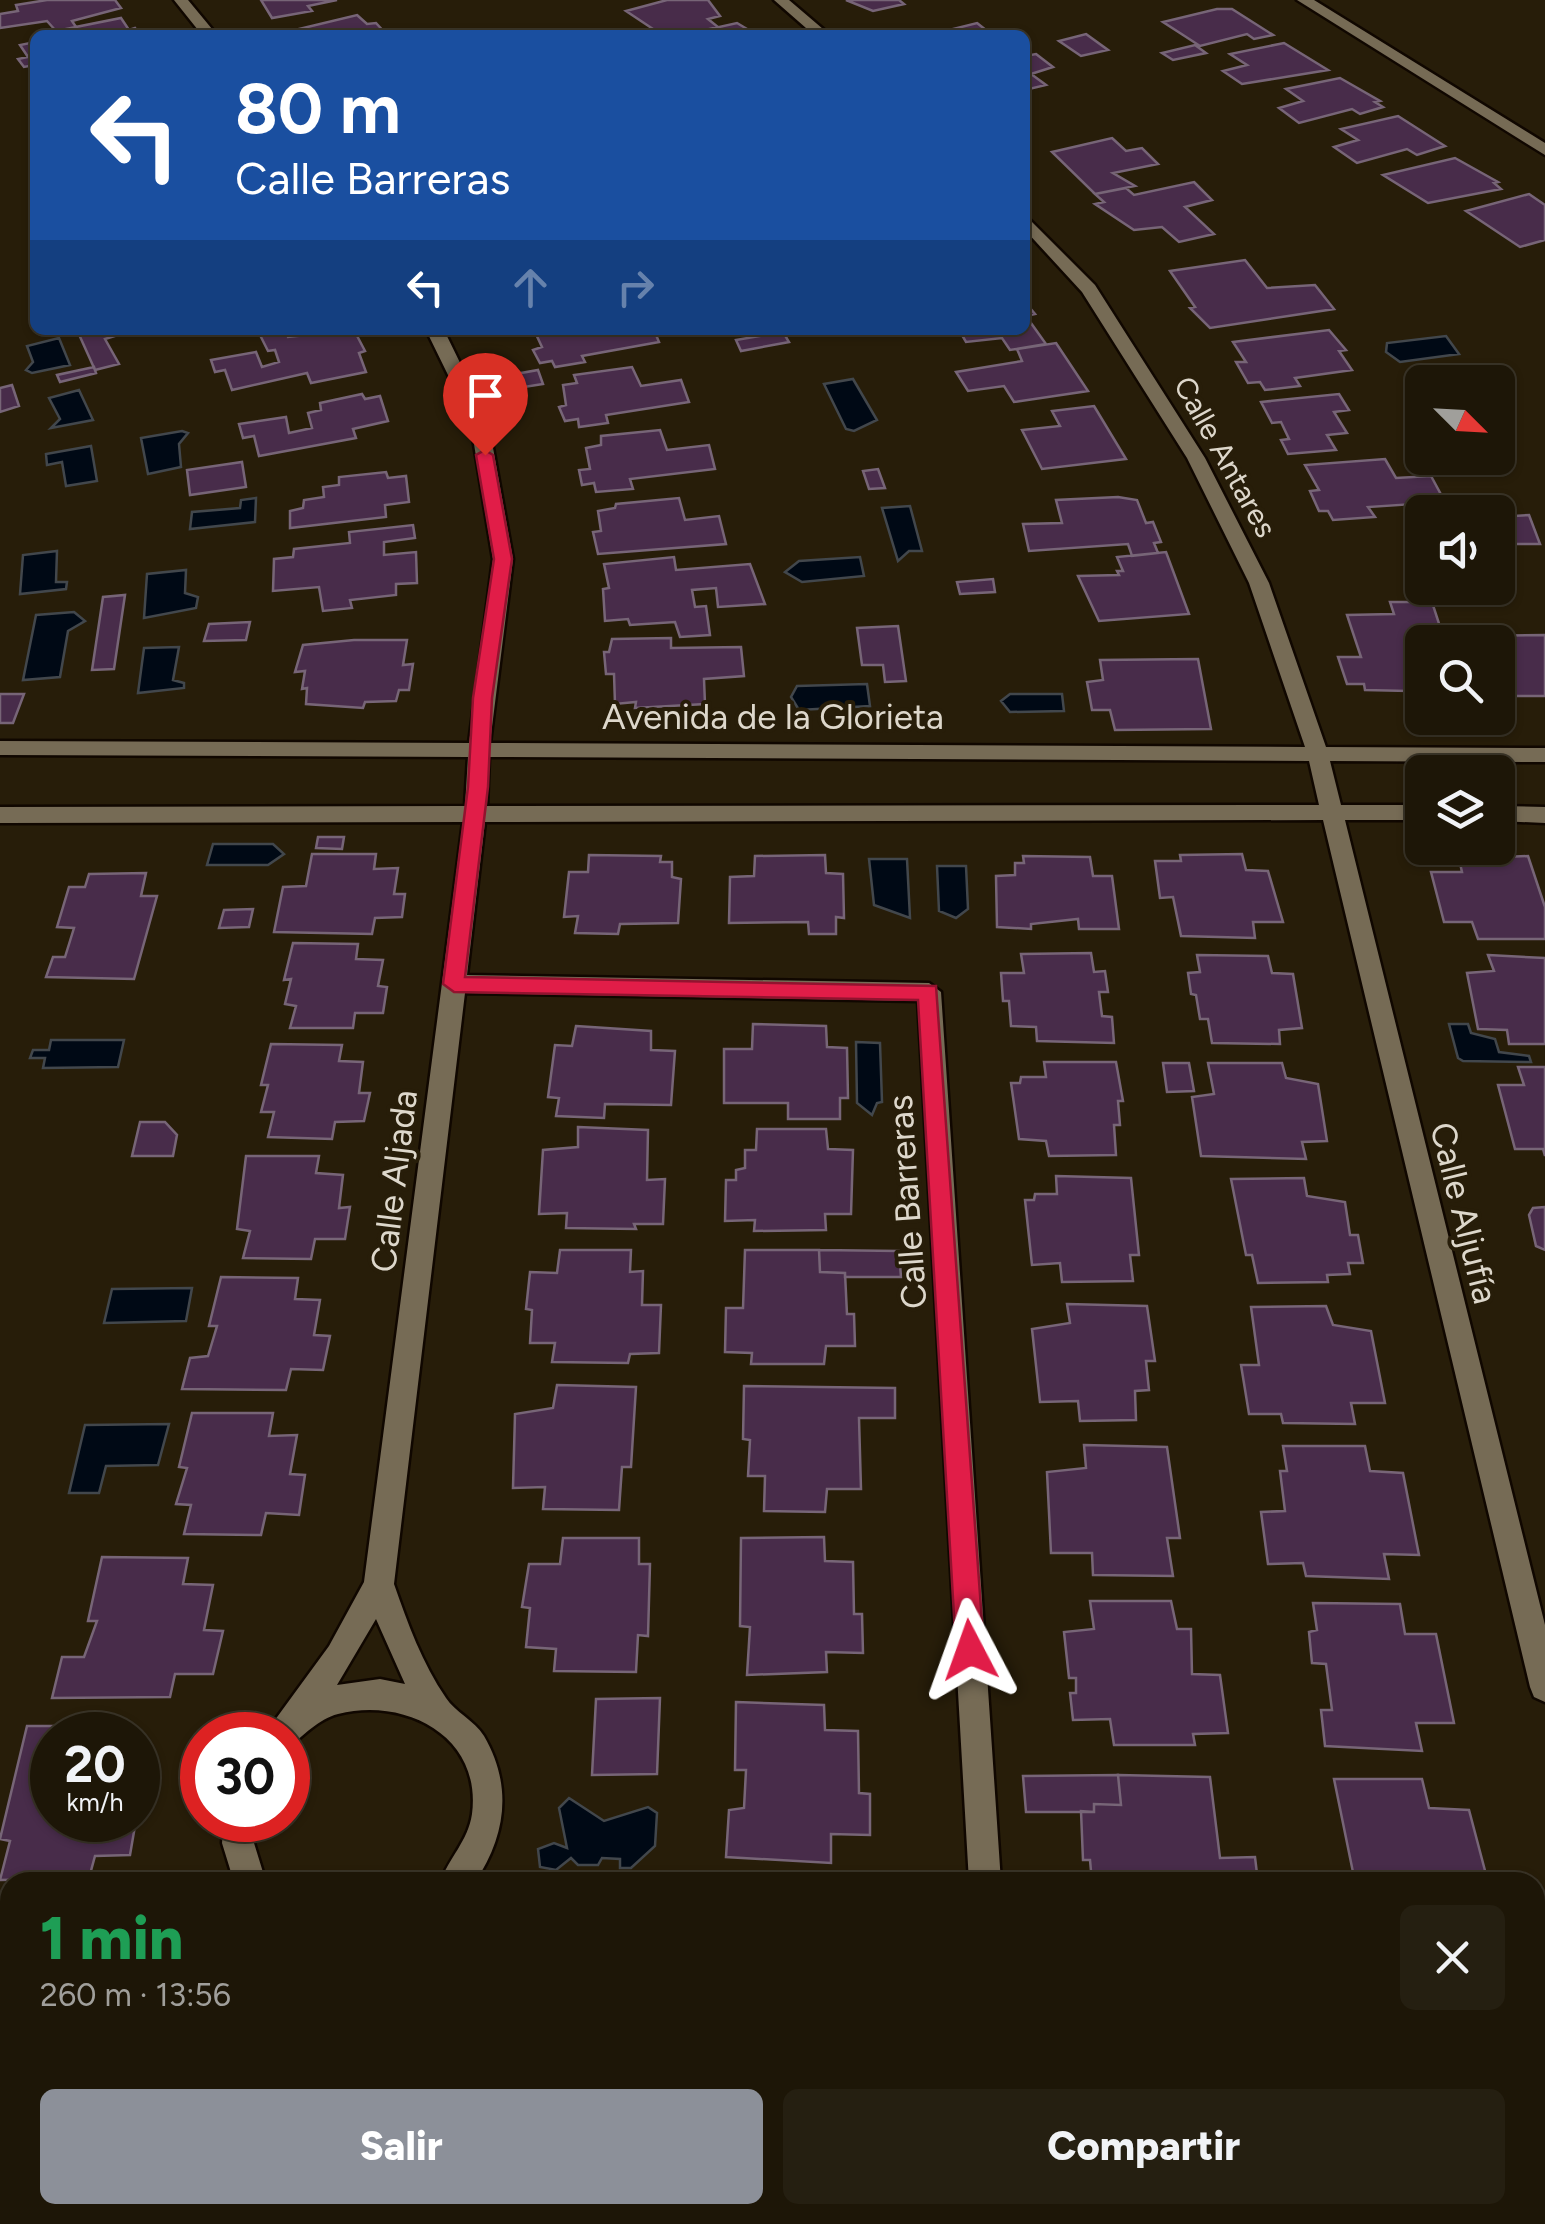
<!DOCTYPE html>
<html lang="es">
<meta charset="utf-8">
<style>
:root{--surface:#1d1607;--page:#251f11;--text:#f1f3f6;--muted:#a09f9b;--line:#3b3528;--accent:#8c9099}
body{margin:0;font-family:Figtree,sans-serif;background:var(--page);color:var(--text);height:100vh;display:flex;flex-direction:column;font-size:38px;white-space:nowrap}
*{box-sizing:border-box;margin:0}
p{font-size:32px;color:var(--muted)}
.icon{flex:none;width:55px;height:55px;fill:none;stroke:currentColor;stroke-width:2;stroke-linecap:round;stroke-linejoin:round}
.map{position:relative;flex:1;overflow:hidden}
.sheet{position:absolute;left:0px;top:1872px;width:1545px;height:352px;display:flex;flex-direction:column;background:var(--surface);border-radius:30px 30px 0 0;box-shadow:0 2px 8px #0004,0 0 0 2px var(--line)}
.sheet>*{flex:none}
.banner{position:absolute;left:30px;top:30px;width:1000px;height:305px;border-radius:15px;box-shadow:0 2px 8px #0004,0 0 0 2px var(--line);background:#1a4fa0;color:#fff;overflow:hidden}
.needle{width:65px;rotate:114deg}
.fabs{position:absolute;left:1405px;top:365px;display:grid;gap:20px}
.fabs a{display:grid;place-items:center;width:110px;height:110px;border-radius:15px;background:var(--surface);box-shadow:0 2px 8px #0004,0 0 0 2px var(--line);font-size:50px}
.speed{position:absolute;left:30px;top:1712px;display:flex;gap:20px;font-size:50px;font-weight:700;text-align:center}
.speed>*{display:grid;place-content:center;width:130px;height:130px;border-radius:50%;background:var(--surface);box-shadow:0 2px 8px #0004,0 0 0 2px var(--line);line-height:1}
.speed small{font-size:25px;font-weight:400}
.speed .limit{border:15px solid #d22;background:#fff;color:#111}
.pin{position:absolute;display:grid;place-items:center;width:85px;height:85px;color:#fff;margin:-102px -42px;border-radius:50% 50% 50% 0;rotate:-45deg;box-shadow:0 0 10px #0007}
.pin .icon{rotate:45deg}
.me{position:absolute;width:110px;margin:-55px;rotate:356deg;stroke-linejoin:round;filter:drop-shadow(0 0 8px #0008)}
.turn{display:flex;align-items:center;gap:35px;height:210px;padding:0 40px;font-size:45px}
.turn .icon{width:130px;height:130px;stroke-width:2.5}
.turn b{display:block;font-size:70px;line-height:85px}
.lanes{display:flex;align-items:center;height:95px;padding:0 40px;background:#0003;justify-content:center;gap:50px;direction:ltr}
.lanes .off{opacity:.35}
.round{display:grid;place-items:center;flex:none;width:105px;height:105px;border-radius:15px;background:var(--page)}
.overview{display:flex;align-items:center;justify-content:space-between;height:170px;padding:0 40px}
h1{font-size:60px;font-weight:800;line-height:75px;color:#1e9e55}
.primary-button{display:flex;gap:20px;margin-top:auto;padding:20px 40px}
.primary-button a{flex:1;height:115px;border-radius:15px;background:var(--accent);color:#fff;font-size:40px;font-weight:800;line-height:115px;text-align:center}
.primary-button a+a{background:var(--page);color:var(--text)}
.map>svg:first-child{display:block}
.water{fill:#000915;stroke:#42474c;stroke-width:2.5}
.building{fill:#482c4a;stroke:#776577;stroke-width:2.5}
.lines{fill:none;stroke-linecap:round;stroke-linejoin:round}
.street-casing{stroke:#100700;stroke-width:5}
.street{fill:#766b55;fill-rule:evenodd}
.route{fill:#e11d48;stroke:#92132f;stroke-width:2.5}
.labels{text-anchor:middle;stroke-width:8;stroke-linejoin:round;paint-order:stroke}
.far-street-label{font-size:30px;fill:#ddd7cb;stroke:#271d09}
.street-label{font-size:35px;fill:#ddd7cb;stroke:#271d09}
</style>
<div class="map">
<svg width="1545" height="2224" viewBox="0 0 1545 2224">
<rect width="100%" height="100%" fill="#271d09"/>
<path class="water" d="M1446,336L1459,354L1400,362L1386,352L1387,343Z
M59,338L70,365L32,373L26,370L33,362L27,346Z
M853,379L877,420L854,431L846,429L824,384Z
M79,390L93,420L51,428L60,419L49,398Z
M182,431L188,433L179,444L181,467L148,474L141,438Z
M91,446L97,481L66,486L62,462L47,465L46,454Z
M256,498L255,522L190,529L192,512L240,508L241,500Z
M910,506L922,551H909L898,561L882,508Z
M57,551L56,582H67L66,589L20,594L23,555Z
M860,557L864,576L802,582L785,572L799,561Z
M186,570L185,593L198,597L196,608L144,618L147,574Z
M74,612L85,621L68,631L60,677L23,680L36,615Z
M179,647L173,680L184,683V688L138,693L144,648Z
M867,684L870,706L799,710L791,697L797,686Z
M1010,694H1062L1064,711L1010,712L1001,701Z
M213,844H273L284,854L268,865H207Z
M869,859H907L910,918L874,905Z
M937,866H966L968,909L956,918L939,911Z
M1449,1024H1468L1471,1033L1495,1039L1499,1052L1529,1056L1531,1062L1463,1061L1458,1058Z
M51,1040H124L118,1067L43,1068L45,1058H30L33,1050H49Z
M856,1042L880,1043L882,1102L877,1103L872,1115L857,1103Z
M192,1288L186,1321L104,1323L112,1289Z
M169,1424L158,1465L106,1466L99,1493H69L85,1425Z
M569,1798L604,1821L648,1807L657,1813L655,1846L631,1868H620V1859L602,1858L598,1865H578L571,1858L556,1870L540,1867L538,1849L554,1843L567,1848L559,1808Z
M1535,2071L1545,2072V2189L1535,2188Z"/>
<path class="building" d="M115,0L121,8L72,21L76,27L56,31L47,21L0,28V14L18,11L16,5L47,0Z
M261,0H337L308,6L312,11L272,18Z
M667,0H708L720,16L708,19L718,27L684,35L674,30L659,33L626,11Z
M846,0H899L904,4L873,11Z
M1217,9H1232L1273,35L1254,39L1247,34L1200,46L1163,22Z
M357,15L367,24L376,23L387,35H300L295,30Z
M121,18L129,30L135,28L140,35H66L79,32L76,27Z
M737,23L757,35H706L713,33L710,29Z
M977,23L991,34L1003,35H929Z
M1086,34L1108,50L1081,56L1059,41Z
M35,42V65L24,67L18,59L28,57L20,45Z
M1284,43L1328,70L1242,84L1223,71L1247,65L1230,54Z
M1195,45L1206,53L1173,60L1162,53Z
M1036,54L1053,67L1031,74L1046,85L1025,90V56Z
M1340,78L1380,101L1375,102L1383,107L1360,114L1352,109L1299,123L1279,108L1303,101L1286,89Z
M1398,116L1445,146L1417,155L1407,149L1357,163L1334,147L1358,140L1341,129Z
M1112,138L1126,151L1142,148L1158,164L1113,173L1135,186L1095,194L1052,152Z
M1455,158L1498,182L1494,183L1501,189L1428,203L1383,175Z
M1194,182L1212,200L1185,207L1214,234L1179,242L1162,227L1134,230L1095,204L1104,202L1095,194L1126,188L1134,195Z
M1529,194L1545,205V240L1520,247L1466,211Z
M1245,260L1267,288L1315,285L1334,309L1210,328L1190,308L1195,307L1170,271Z
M1025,302L1035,314L1026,316L1046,344L1010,350L1002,338L966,342L959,330H1025Z
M77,330H115L118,335L105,339L119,364L95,370Z
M285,330L288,337L354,330L365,351L359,353L366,372L311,383L307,373L232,390L225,370L215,372L211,360L256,352L262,367L279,362L275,350L268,351L259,333Z
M534,330H654L659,342L582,356L585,362L555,367L552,361L540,363L533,350L542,347Z
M1329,330L1346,350L1339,351L1352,370L1295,378L1300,386L1265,390L1260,382L1248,383L1236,362H1246L1233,342Z
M783,332L789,342L741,351L736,340Z
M1056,343L1088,391L1014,402L1004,386L968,391L956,372L1022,361L1017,349Z
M94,367L96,373L60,382L57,375Z
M632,367L641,386L681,380L689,402L606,415L608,423L579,427L578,419L565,421L559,407L566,405L563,385L577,383L574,375Z
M538,370L543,384L505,390L499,377Z
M12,385L19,406L0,412V388Z
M362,394L365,399L380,396L388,421L353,429L356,438L259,456L254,436L243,438L239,424L286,417L289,433L312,428L308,413L321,410L320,403Z
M1339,394L1349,410L1334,412L1347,433L1327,435L1336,450L1288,454L1281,440L1289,439L1281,422L1272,423L1261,402Z
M1094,406L1126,459L1042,469L1022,430L1060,426L1052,411Z
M660,430L667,450L709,445L715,469L630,479L633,489L596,492L594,483L582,485L579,470L590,469L586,448L601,445V436Z
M1385,459L1396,478L1431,476L1445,502L1368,507L1375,517L1333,520L1328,511H1319L1310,491L1319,490L1305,465Z
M242,462L246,487L190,495L187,470Z
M878,469L885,488L869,489L863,471Z
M386,472L388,478L406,476L409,502L385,505L386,517L290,528V511L303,508L304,500L324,497L323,487L339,485V477Z
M1118,497L1137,500L1146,523L1153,522L1161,542L1154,543L1158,553L1132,556L1128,544L1029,551L1023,524L1062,523L1056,500Z
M679,498L685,520L719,516L726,544L598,554L593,532L601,531L598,511L615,508L616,504Z
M1529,515L1540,544H1498V517Z
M413,525L415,538L384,542V555L416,552L417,583L396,584V595L350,600L352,608L323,611L319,587L273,591L274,559L293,557L294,549L350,543L349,532Z
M1166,552L1189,614L1099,621L1078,576L1119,575L1117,571H1123L1117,557Z
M674,557L676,570L750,564L765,604L718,607L716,588L692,590L695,607L706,606L710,635L680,637L675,622L630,625L628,619L605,621L603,589L609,588L604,564Z
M993,579L995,592L960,594L957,582Z
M125,595L114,669L92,670L103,597Z
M1390,602H1432L1445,642H1422V684H1405L1408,691L1365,690L1364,684H1347L1338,657H1361L1347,615L1394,614Z
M250,622L246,640L204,641L209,624Z
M898,626L906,681L885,682L883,665H862L857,628Z
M1545,635V696H1502L1498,642H1485L1482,636Z
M671,638V648L741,647L744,676L704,679L705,704L635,708L636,702L615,704L614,674H606L604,652H609L612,639Z
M354,640H407L403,665L413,664L409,690H399L396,701L365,702L363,708L306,704L307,688L302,689L305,671L295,672L303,645Z
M1198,659L1211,729L1115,730L1110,710H1092L1087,682L1103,680L1100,660Z
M0,694H24L13,723H0Z
M318,837H344L342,849L316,848Z
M312,854H376L374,869L398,868L394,894H405L402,917L375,918L372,934L274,932L283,887L306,886Z
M1242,854L1246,870L1268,871L1283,922H1253L1255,938L1181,936L1173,897L1160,898L1155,861H1181L1180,855Z
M589,855L661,856L660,862H672V877L681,879L678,923L620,924L618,934L575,933L578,916L564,917L569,872H588Z
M825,855L826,873L843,874L844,918L836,917V934H809L808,922L729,923L730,877L754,876L755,856Z
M1023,856L1090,857L1093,876H1112L1119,929H1079L1078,919L1031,924V929L997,927L996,876L1015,875V863H1024Z
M1528,856L1545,907V939H1478L1472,922H1444L1431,872H1462L1459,859Z
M146,873L141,896H157L134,979L46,977L53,957H65L74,928L57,927L69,887H85L89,874Z
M253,909L249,927L219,928L224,910Z
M293,943L358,944L356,959L383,960L378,986L387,987L383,1013H355L353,1028H290L296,1006L285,1004L291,979L284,980Z
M1091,953L1094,972L1105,971L1108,992H1099L1102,1016L1112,1017L1114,1043L1037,1041L1036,1027L1011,1026L1009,1001H1003L1001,973H1024L1021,954Z
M1197,955L1268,956L1272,973L1293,974L1302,1028L1279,1030L1280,1044L1212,1043L1208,1019H1200L1196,995L1191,994L1188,973L1200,972Z
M1488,955L1545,958V1044H1509L1507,1030L1478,1029L1467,973L1494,971Z
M753,1024L826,1026L827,1047L847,1048L848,1098H840V1119H788V1103H724V1049H752Z
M576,1026L651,1031V1050L675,1051L671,1105L605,1104L604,1118L556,1116L559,1098L548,1097L555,1045L572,1046Z
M271,1044L342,1045L339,1061L363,1062L359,1093H370L364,1121L335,1122L332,1139L268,1137L274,1112H261L268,1085H261Z
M1044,1062H1116L1123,1101H1118L1120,1125H1114L1116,1155L1049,1156L1046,1141L1019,1139L1011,1083H1020L1021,1077H1046Z
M1163,1063H1189L1194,1091L1167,1092Z
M1208,1063H1282L1286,1078L1318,1084L1327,1141L1302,1142L1306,1159L1201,1156L1192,1097L1214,1094Z
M1518,1067H1545V1156L1543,1149H1515L1498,1085H1524Z
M140,1122H165L177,1135L173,1156H132Z
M578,1127L648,1130L647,1180L665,1179L663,1224H634L636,1229L566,1228L567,1213L539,1214L543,1150L578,1147Z
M757,1129H826L828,1149L853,1150L851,1214H825L826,1230L754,1231L755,1220L725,1221L726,1180H736V1170L745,1168V1150H756Z
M246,1156H319L316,1173L343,1175L339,1208L350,1207L345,1239H315L311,1259L243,1258L250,1231L237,1229Z
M1056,1176L1131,1178L1139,1255H1130L1133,1281L1062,1282L1060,1263L1032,1265L1025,1200H1034L1035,1194H1057Z
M1304,1178L1307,1196L1345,1202L1350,1235H1358L1363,1263H1348L1350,1274L1327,1275L1328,1282L1258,1283L1252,1255H1246L1231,1179Z
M1545,1207V1250L1536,1246L1529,1215L1533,1208Z
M560,1250H631L630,1272L643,1271L642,1305H661L659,1353L630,1354L628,1363L552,1362L555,1343H530L532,1310L526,1309L530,1272L557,1273Z
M745,1250H819L820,1272L845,1273L847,1314H854L855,1346H826L824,1364H751L752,1353L725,1352L726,1308H743Z
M819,1250L899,1251L901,1277H845V1273L820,1272Z
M221,1277L298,1278L295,1299L320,1300L314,1335L330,1336L323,1370L291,1369L286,1390L182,1389L190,1358L208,1356L217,1326H209Z
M1067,1304L1147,1306L1155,1361H1146L1149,1390L1135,1391L1136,1420L1080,1421L1078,1401L1040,1402L1032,1329L1070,1323Z
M1326,1306L1333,1325L1371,1331L1385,1403H1351L1355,1424L1283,1423L1281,1414H1249L1241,1365H1259L1251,1307Z
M557,1385L636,1387L631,1467H622L619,1510L543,1509L545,1487L513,1488L515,1414L553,1408Z
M744,1386L895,1388V1418H859L861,1489H827L825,1512L764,1511L765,1476H748L750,1440L743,1439Z
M192,1413H273L269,1436L297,1435L290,1474L305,1475L299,1515L266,1513L261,1535L184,1534L191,1505L176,1504L187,1468L179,1467Z
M1084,1445L1167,1447L1180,1538H1167L1173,1576L1093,1575L1092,1553H1051L1047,1472L1086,1468Z
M1283,1446H1365L1370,1471L1403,1473L1419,1555L1384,1554L1389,1579L1306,1576L1303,1563L1268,1564L1261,1512L1285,1511L1280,1471H1287Z
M824,1537L825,1561L853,1562L854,1614H862L863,1653L826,1652L827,1672L747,1675L750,1627L740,1626L741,1538Z
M563,1538H639V1564H650L648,1636L638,1635L636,1672L554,1671L556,1649L526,1647L530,1608L522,1607L529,1564H560Z
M102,1557L188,1558L183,1584L213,1585L204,1630L223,1631L213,1674H175L170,1697L52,1698L62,1657H84L97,1621H88Z
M1090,1601H1171L1177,1629H1191L1192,1674L1220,1675L1228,1733L1193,1734L1195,1745H1114L1110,1719L1073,1720L1070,1693H1076V1678H1069L1064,1632L1094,1629Z
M1313,1603L1400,1604L1405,1634H1436L1454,1723H1416L1422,1751L1325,1746L1321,1710H1332L1326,1664L1312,1663L1309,1632L1317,1630Z
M660,1698L657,1774L592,1775L596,1699Z
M736,1702L824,1705L825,1730L858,1731L859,1793L870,1794V1835L831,1834V1863L726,1857L729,1810L744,1808L746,1770H735Z
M27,1726H120L118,1735H52V1820H136L130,1855L95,1856L89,1878L0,1880L10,1841L0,1839Z
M138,1755H149L138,1814Z
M1118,1775L1210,1777L1220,1858L1255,1857L1258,1882H1092L1090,1860H1083L1081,1811L1094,1812V1804L1121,1805Z
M1118,1775L1121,1805L1094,1804V1812H1026L1023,1776Z
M1334,1779H1422L1429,1808L1469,1810L1488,1882H1355Z
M1467,2215H1519L1524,2224H1468Z"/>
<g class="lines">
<g class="street-casing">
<path id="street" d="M174,0H188L217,35H202Z
M774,0H789L830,35H814Z
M1297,0H1314L1545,143V155Z
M1025,215L1095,285L1205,458L1269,583L1326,747L1545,748V762L1330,761L1341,805H1422V820H1345L1545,1625V1702L1534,1697L1530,1687L1323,820L485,822L467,975L929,983L941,992L1001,1882H969L918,1001L465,993L394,1584C408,1624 422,1663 446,1698C455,1712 474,1720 484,1736C513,1786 506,1836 475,1882H440C449,1858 468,1841 472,1814C482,1736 405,1697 338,1714C318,1719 304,1736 288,1747V1735H264L329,1646L364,1582L463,822L0,823V807L465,806L468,757L0,755V741L469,743L493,559L470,420L426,330H444L488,420L513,559L490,743L1305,747L1249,583L1187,458L1082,292L1025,230ZM489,757L1309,761L1319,805L487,806ZM376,1619L405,1684L380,1679L337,1685Z
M1498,806L1545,807V823L1498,821Z
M224,1820H256L254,1843L266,1882H234L222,1843Z"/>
</g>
<use href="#street" class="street"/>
</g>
<path class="route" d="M485,450L493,455L512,559L492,698L488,787L465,977L936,986L984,1650L980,1659L970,1663L960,1659L956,1650L918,1000L454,992L443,984L468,787L473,698L494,559L476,455Z"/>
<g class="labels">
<g class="far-street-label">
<text transform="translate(1225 457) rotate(61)" y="10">Calle Antares</text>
</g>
<g class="street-label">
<text x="773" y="729">Avenida de la Glorieta</text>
<text transform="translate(394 1181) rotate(-83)" y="12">Calle Aljada</text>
<text transform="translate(907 1202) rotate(-94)" y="12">Calle Barreras</text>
<text transform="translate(1464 1213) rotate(76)" y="12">Calle Aljufía</text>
</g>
</g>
</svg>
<div class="fabs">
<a><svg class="needle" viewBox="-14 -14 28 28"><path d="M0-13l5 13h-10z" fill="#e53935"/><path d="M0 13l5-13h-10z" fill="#a09f9b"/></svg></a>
<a><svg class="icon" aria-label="sound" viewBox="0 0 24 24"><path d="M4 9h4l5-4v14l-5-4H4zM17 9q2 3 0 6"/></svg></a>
<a><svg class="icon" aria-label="search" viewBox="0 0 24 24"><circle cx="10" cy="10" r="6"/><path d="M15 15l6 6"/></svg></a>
<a><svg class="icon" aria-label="layers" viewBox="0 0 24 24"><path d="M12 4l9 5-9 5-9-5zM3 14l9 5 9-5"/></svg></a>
</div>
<div class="speed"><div>20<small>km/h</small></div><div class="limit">30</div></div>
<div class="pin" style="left:485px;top:455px;background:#d93025"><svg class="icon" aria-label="arrive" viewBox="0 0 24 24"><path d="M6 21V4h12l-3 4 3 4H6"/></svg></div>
<svg class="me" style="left:970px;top:1650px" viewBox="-20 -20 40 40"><path d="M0-17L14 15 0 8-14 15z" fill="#e11d48" stroke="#fff" stroke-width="4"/></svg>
<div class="banner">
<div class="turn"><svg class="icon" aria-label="left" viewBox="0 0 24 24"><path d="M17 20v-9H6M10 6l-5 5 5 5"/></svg><div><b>80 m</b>Calle Barreras</div></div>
<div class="lanes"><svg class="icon" aria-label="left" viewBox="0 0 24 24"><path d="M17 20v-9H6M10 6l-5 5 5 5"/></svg><svg class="icon off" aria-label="ahead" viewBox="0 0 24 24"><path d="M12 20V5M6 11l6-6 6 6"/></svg><svg class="icon off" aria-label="right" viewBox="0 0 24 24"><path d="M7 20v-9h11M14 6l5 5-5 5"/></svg></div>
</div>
<section class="sheet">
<div class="overview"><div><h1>1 min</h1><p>260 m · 13:56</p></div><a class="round"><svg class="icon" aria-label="close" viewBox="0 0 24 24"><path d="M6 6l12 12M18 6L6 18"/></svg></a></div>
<div class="primary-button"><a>Salir</a><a>Compartir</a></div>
</section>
</div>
